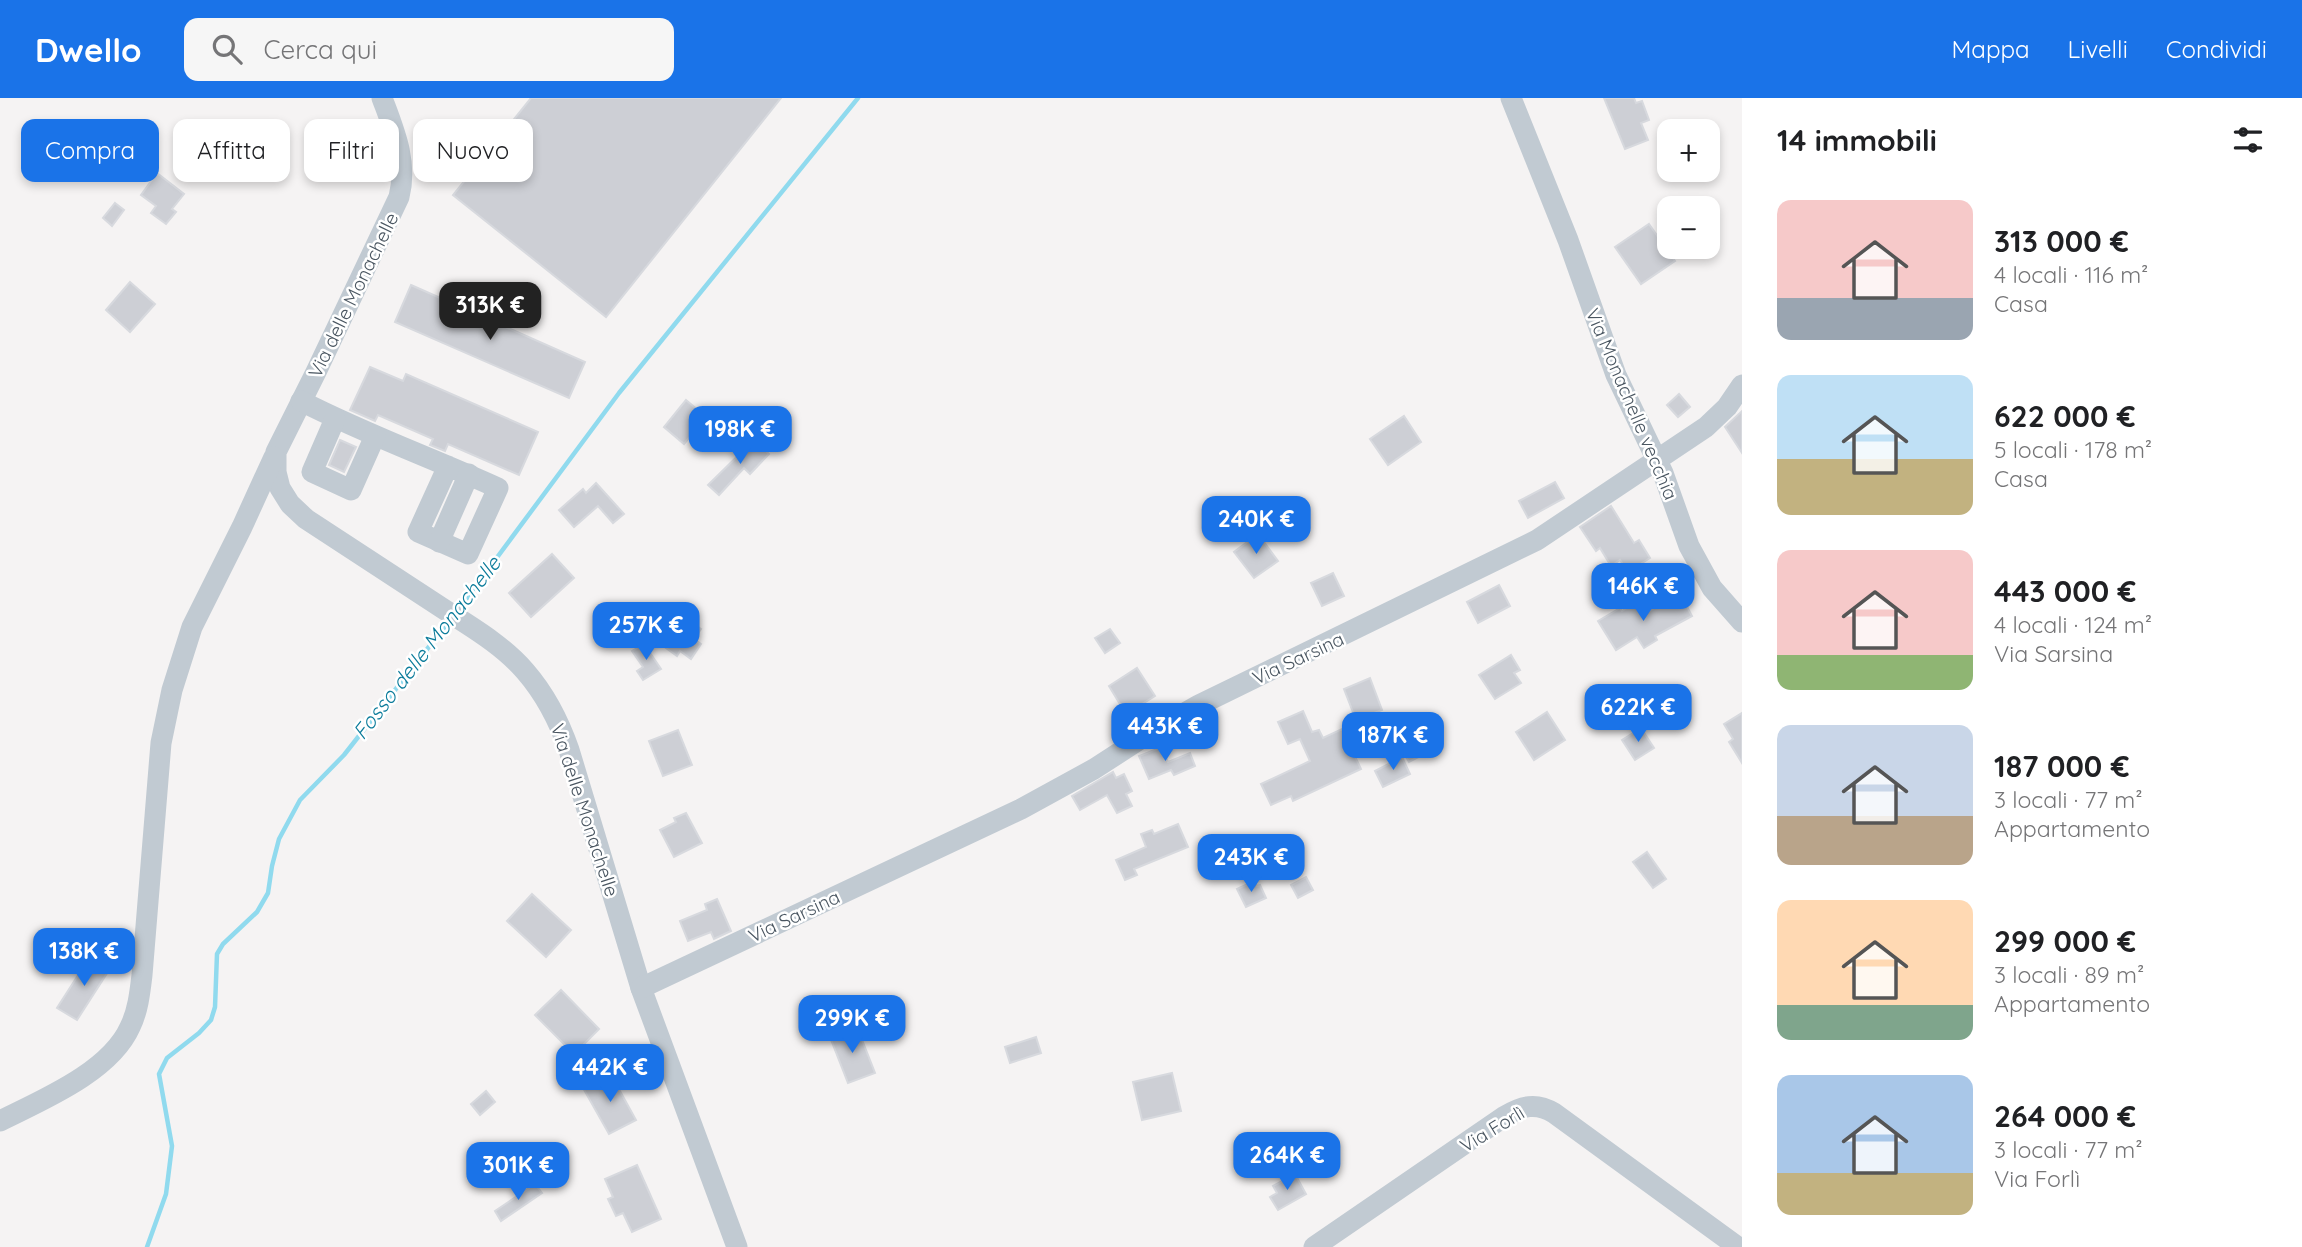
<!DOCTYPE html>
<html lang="it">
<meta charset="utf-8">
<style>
:root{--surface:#fff;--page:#f6f6f6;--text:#202124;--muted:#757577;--accent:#1a73e8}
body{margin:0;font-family:Quicksand,sans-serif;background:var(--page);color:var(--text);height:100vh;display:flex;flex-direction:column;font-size:26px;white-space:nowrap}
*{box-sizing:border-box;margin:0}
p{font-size:23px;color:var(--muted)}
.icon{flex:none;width:38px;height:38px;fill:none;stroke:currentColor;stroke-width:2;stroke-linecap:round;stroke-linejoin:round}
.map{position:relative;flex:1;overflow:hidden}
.details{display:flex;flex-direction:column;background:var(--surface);width:560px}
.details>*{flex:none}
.banner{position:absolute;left:21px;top:21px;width:665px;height:63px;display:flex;gap:14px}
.buttons{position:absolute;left:1657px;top:21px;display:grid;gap:14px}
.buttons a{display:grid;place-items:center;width:63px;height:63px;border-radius:14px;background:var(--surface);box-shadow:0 4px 10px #0003;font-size:35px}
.price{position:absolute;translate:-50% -60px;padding:0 16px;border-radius:14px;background:var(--accent);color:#fff;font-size:23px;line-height:46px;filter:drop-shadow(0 2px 4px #0008)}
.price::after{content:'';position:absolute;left:50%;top:42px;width:21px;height:16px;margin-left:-10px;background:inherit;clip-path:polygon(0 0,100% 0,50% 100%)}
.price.on{background:#222;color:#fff}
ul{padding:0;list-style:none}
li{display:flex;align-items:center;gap:21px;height:175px;padding:0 35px}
li span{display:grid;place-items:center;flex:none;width:196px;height:140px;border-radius:14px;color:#555}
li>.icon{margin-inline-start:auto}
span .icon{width:84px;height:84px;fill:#fffc;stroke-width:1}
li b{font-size:30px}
h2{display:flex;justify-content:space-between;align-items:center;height:84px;padding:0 35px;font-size:30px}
.chip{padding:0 24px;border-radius:14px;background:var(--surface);box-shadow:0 4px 10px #0003;font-size:24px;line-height:63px}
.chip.on{background:var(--accent);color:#fff}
header{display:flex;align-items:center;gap:42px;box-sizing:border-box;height:98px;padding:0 35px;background:var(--accent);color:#fff}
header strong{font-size:33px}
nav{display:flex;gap:38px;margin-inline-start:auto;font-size:24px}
.search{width:490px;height:63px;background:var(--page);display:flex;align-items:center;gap:18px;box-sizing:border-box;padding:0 24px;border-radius:14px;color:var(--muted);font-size:26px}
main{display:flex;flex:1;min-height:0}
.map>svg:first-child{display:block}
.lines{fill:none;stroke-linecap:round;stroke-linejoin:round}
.stream{stroke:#90daee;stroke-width:4.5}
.building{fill:#cdcfd5;stroke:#d7d9de;stroke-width:2}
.minor{stroke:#c1cad2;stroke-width:21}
.labels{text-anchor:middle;stroke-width:5;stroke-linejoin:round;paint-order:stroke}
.street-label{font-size:19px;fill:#4a5661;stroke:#fff}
.water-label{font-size:21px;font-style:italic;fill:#0c7c9b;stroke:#fff}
</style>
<header>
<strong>Dwello</strong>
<div class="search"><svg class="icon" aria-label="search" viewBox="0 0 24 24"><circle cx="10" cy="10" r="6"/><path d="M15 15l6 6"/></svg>Cerca qui</div>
<nav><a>Mappa</a><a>Livelli</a><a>Condividi</a></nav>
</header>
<main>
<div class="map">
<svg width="1742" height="1149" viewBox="0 0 1742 1149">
<rect width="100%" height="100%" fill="#f5f3f3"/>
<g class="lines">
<g class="stream">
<path d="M458 512 619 295 858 0"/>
<path d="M147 1149 166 1096 172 1048 159 976 167 960 199 935 211 922 215 909 217 856 223 846 257 814 268 795 272 768 279 741 300 702 344 657 450 522"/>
</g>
</g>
<g class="building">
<path d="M531 0H781L606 219 453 97Z"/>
<path d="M1604 0H1634L1636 5 1642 3 1649 22 1641 25 1648 42 1625 51Z"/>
<path d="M157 75 184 96 172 111 176 114 166 126 151 115 156 108 141 97Z"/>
<path d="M115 105 124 112 112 128 103 120Z"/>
<path d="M1649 126 1675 163 1641 186 1615 149Z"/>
<path d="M130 184 155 206 130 234 106 212Z"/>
<path d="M411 187 585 264 569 300 395 224Z"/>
<path d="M370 269 403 283 406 276 538 334 519 377 448 346 445 353 430 347 433 341 378 317 375 323 350 312Z"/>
<path d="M1679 296 1690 309 1678 319 1667 307Z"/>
<path d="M686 302 706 319 684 346 664 329Z"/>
<path d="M1742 313V355L1725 329Z"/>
<path d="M1404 318 1421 344 1388 367 1370 341Z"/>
<path d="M340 342 356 349 344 374 329 367Z"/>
<path d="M754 342 769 356 750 376 744 370 719 397 708 387Z"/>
<path d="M1555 384 1564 400 1528 420 1519 403Z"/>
<path d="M596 385 624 416 613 425 598 408 574 429 559 412 583 391 586 395Z"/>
<path d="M1611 408 1634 445 1639 442 1650 460 1628 474 1620 462 1611 468 1600 450 1596 453 1580 429Z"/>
<path d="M1258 436 1278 463 1254 480 1234 454Z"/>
<path d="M552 456 574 480 531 519 509 495Z"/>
<path d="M1333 475 1344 498 1322 508 1311 485Z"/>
<path d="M1499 487 1510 508 1478 525 1467 504Z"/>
<path d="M1676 498 1679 503 1683 501 1692 518 1655 538 1657 542 1644 550 1637 539 1616 552 1598 523 1620 510 1622 513 1635 505 1642 517Z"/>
<path d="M687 521 701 531 694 541 701 546 691 561 680 553 677 558 666 550Z"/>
<path d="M1110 531 1120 545 1105 555 1095 540Z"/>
<path d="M644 546 661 571 643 582 637 573 643 569 632 553Z"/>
<path d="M1511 557 1520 572 1514 575 1521 585 1495 601 1479 577Z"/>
<path d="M1137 570 1155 598 1126 616 1109 588Z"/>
<path d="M1370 580 1382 612 1356 622 1344 591Z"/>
<path d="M1303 613 1312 634 1319 632 1323 640 1342 631 1361 671 1293 703 1291 698 1271 707 1261 686 1310 663 1300 641 1288 646 1278 624Z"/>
<path d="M1547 614 1565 642 1534 662 1516 634Z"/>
<path d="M1742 615V665L1729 644 1733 641 1724 626Z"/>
<path d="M1641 630 1654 650 1635 662 1622 642Z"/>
<path d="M678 632 692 667 663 678 649 643Z"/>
<path d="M1422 639 1430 653 1409 664 1401 650Z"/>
<path d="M1162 649 1168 664 1190 655 1195 668 1174 677 1171 672 1149 681 1139 658Z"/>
<path d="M1402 659 1410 676 1383 689 1375 673Z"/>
<path d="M1113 674 1116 680 1124 676 1132 693 1126 696 1132 708 1117 715 1107 697 1080 712 1072 698Z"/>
<path d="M686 715 702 745 674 759 660 732 676 724 674 720Z"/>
<path d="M1178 726 1188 749 1134 771 1137 777 1125 782 1116 762 1146 749 1141 736 1152 732 1154 736Z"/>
<path d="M1647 754 1666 781 1653 790 1633 764Z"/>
<path d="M1306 779 1313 792 1298 800 1291 787Z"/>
<path d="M1254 783 1257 788 1260 787 1266 800 1246 809 1237 791Z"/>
<path d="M532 796 571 832 546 859 507 823Z"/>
<path d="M717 801 731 833 714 841 711 834 688 843 680 823 707 812 705 806Z"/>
<path d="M91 857 111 869 77 922 57 910Z"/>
<path d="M561 892 599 931 574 956 535 917Z"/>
<path d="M857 929 875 975 848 985 830 939Z"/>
<path d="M1036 939 1041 955 1010 965 1005 949Z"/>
<path d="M610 975 636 1022 609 1036 583 990Z"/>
<path d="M1172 975 1181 1013 1142 1022 1133 984Z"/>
<path d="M486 993 495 1004 480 1017 471 1006Z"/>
<path d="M637 1067 661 1121 632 1134 623 1115 616 1118 608 1101 613 1099 605 1081Z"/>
<path d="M1295 1076 1306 1096 1278 1112 1270 1099 1277 1095 1273 1088Z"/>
<path d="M535 1086 542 1095 501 1123 495 1113Z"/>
</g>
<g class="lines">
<g class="minor">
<path d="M382 0C394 32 408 64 399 99L316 274 276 354V374L280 390 290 406 306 421C349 449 392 477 436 506 466 526 501 545 525 573 545 596 559 623 569 652L641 890 737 1149"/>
<path d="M1511 0 1568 142 1616 277 1663 375 1689 448 1712 490 1742 524"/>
<path d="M301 303C365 336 432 360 498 390L468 456 418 434 448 368"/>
<path d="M335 321 312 374 351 392 375 338"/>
<path d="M439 444 469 376"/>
<path d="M641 890 1021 711 1094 671 1148 636 1199 607 1537 442 1706 329 1727 309 1742 287"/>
<path d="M0 1023C42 1002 110 974 130 929 138 913 140 894 142 877L161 645 172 592 192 529 242 429 274 359"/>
<path d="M1314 1149 1505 1018C1522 1008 1536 1004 1554 1015L1738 1149"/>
</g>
</g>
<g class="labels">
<g class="street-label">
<text transform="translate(353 197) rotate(-64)" y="7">Via delle Monachelle</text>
<text transform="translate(1632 306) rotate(67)" y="7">Via Monachelle vecchia</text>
<text transform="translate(1298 560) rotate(-25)" y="7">Via Sarsina</text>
<text transform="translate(585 712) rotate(72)" y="7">Via delle Monachelle</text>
<text transform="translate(794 818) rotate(-25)" y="7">Via Sarsina</text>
<text transform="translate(1492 1031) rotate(-31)" y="7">Via Forlì</text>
</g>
<g class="water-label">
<text transform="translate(427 550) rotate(-52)" y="7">Fosso delle Monachelle</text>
</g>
</g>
</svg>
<div class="buttons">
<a>+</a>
<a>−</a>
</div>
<b class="price on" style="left:490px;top:244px">313K €</b>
<b class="price" style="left:740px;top:368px">198K €</b>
<b class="price" style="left:1256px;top:458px">240K €</b>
<b class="price" style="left:1643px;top:525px">146K €</b>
<b class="price" style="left:646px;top:564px">257K €</b>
<b class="price" style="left:1638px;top:646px">622K €</b>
<b class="price" style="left:1165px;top:665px">443K €</b>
<b class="price" style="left:1393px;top:674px">187K €</b>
<b class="price" style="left:1251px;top:796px">243K €</b>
<b class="price" style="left:84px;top:890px">138K €</b>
<b class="price" style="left:852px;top:957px">299K €</b>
<b class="price" style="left:610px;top:1006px">442K €</b>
<b class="price" style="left:1287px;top:1094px">264K €</b>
<b class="price" style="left:518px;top:1104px">301K €</b>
<div class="banner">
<a class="chip on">Compra</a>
<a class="chip">Affitta</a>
<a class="chip">Filtri</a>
<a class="chip">Nuovo</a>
</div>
</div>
<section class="details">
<h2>14 immobili<svg class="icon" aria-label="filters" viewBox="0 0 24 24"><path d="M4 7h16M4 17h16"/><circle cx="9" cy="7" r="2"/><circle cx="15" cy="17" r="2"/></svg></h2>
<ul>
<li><span style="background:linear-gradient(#f6c9c9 70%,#9aa5b1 0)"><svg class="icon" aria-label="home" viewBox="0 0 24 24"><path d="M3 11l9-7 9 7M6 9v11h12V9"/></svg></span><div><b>313 000 €</b><p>4 locali · 116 m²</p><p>Casa</p></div></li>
<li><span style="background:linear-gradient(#bfe0f5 60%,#c2b280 0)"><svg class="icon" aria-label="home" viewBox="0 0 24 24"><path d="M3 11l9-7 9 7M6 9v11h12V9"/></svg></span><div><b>622 000 €</b><p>5 locali · 178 m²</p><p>Casa</p></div></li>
<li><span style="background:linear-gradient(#f6c9c9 75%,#8fb573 0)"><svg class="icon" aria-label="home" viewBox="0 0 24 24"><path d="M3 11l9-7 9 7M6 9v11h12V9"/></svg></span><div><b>443 000 €</b><p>4 locali · 124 m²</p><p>Via Sarsina</p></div></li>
<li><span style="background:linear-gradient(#c9d6e8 65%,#b9a48a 0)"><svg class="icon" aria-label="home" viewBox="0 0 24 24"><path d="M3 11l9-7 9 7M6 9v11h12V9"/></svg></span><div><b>187 000 €</b><p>3 locali · 77 m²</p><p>Appartamento</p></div></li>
<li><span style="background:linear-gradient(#ffd9b3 75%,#7fa58c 0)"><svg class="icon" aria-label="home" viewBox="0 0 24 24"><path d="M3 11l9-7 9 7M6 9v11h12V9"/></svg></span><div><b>299 000 €</b><p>3 locali · 89 m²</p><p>Appartamento</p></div></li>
<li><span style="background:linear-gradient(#a9c7e8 70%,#c2b280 0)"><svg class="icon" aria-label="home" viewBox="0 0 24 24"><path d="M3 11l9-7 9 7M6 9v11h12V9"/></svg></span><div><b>264 000 €</b><p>3 locali · 77 m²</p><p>Via Forlì</p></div></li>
</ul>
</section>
</main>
